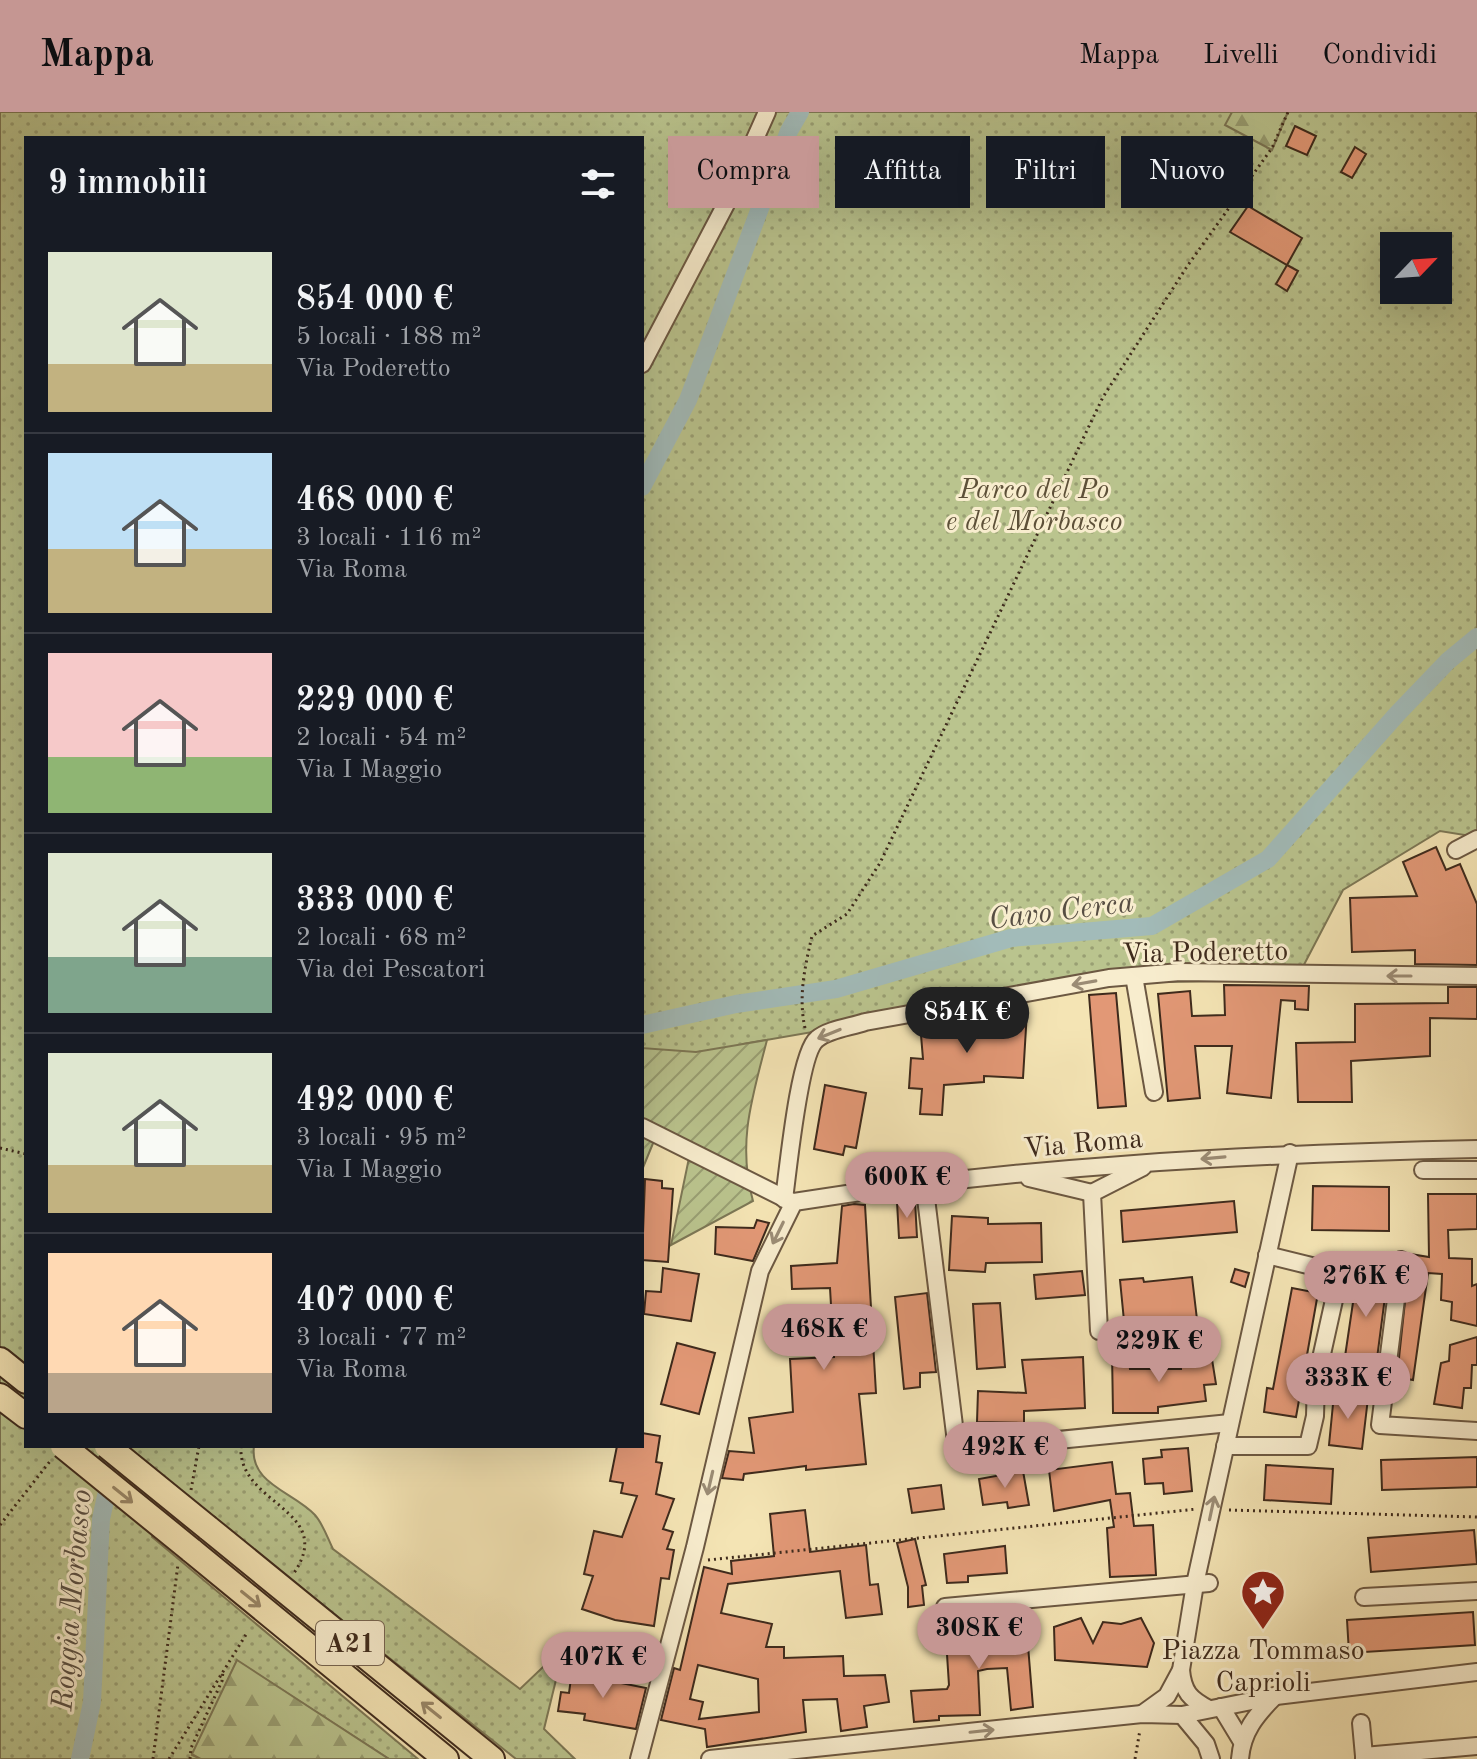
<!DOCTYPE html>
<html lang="it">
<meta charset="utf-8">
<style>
:root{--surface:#171b24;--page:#20242c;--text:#f1f3f6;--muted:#9ea1a6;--line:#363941;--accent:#c59692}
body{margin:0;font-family:"Old Standard TT",serif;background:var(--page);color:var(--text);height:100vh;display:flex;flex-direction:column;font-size:30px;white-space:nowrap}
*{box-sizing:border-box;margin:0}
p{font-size:26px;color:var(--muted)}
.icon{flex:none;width:44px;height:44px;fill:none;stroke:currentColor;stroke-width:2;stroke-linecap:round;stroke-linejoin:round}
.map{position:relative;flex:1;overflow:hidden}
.side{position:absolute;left:24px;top:24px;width:620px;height:1312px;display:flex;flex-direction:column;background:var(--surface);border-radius:0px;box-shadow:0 8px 32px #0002}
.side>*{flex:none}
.banner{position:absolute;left:668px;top:24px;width:688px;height:72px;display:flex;gap:16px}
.needle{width:52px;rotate:65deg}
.buttons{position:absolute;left:1380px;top:120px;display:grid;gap:16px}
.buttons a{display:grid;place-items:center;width:72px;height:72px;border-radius:0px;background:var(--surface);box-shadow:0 8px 32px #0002;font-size:40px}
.price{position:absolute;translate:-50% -68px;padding:0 18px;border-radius:28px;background:var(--accent);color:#111;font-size:26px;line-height:52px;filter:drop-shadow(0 2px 4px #0008)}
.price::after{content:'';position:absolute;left:50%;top:48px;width:24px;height:18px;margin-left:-12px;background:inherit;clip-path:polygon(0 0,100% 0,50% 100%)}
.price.current{background:#222;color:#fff}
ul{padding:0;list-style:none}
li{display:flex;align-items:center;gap:24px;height:200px;padding:0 24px}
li+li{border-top:2px solid var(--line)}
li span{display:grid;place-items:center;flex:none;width:224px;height:160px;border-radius:0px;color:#555}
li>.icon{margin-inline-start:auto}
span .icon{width:96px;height:96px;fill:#fffc;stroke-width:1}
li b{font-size:34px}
h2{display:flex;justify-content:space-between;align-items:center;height:96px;padding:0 24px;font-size:34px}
.tag{padding:0 28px;border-radius:0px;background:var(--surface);box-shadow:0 8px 32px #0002;font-size:28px;line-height:72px}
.tag.current{background:var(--accent);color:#111}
header{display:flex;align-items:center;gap:48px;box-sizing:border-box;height:112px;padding:0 40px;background:var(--accent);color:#111}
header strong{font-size:38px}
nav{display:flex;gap:44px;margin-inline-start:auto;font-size:28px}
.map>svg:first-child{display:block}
.grass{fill:url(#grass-dots);stroke:#7c7755;stroke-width:2;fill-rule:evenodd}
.forest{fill:url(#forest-firs);stroke:#7c7755;stroke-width:2}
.garden{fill:url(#garden-furrows);stroke:#7c7755;stroke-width:2}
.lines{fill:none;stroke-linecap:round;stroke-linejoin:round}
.canal{stroke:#a2bbb9;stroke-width:18}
.building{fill:#e29876;stroke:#3e2a1c;stroke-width:2;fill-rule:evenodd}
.minor-casing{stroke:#6c5842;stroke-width:20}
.highway-casing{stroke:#3e2a1c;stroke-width:28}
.path{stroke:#3e2a1c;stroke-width:3;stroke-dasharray:2 4;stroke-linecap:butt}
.minor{stroke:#f8edce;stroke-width:16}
.highway{stroke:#f4e4b4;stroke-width:24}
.highway-bridge-casing{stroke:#3e2a1c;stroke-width:28;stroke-linecap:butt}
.highway-bridge{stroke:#f4e4b4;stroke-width:24}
.oneway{stroke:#9b8c75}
.oneway2{stroke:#998768}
.labels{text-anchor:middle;stroke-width:6;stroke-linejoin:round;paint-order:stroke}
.shield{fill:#f8edce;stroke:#766451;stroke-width:2}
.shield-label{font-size:26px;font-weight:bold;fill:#3e2a1c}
.park-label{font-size:28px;font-style:italic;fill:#5d5038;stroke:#f8edce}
.street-label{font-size:28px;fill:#3e2a1c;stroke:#f8edce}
.poi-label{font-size:28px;fill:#3e2a1c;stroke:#f8edce}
.water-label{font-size:30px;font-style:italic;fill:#574e43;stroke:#f8edce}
</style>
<header>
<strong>Mappa</strong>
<nav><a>Mappa</a><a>Livelli</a><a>Condividi</a></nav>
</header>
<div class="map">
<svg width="1477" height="1647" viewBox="0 0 1477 1647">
<defs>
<pattern id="grass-dots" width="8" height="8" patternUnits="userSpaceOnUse" patternTransform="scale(2)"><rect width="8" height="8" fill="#bac48e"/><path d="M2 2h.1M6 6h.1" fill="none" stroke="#999f73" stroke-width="1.8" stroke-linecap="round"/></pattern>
<pattern id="forest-firs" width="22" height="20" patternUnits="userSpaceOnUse" patternTransform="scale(2)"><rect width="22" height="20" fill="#bac48e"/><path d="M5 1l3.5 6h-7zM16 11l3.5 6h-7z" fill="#999f73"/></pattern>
<pattern id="garden-furrows" width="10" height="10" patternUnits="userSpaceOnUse" patternTransform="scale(2)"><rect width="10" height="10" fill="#bac48e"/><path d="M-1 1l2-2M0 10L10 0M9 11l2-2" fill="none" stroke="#999f73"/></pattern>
</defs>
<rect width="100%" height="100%" fill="#f4e4b4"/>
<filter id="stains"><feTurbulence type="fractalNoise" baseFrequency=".0025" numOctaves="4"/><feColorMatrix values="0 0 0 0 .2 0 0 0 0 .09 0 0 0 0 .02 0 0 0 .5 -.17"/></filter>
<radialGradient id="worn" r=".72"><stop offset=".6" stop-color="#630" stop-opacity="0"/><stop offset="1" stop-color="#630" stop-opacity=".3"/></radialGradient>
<path class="grass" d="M0 0H1477V725L1440 719 1343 778 1296 868 1095 871 743 932 642 995V26H26V1334H254C249 1372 294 1380 315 1403 323 1412 328 1427 333 1437L520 1577 564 1535 544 1617 575 1647H516L166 1368 152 1425 418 1647H389L237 1549 192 1643 201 1647H0ZM1394 134H1438V178H1394Z"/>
<g class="forest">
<path d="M1232 0H1288L1272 38 1225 13Z"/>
<path d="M237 1548 389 1647H201L192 1642Z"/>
</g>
<path class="garden" d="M767 928C752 986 737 1031 753 1089L671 1133 690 1041 656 1024 642 1058V936L696 940Z"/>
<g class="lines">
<g class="canal">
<path d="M642 375 688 288 789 19 800 0"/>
<path d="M642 913 736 892 836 877 1011 826 1152 814 1268 747 1398 601 1448 549 1477 525"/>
<path d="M80 1647 92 1590 101 1407 117 1334"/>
</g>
</g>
<g class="building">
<path d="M1295 14 1316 24 1307 43 1286 34Z"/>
<path d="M1355 35 1366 42 1352 66 1341 60Z"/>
<path d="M1248 94 1302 126 1287 153 1230 120Z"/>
<path d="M1287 153 1298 159 1287 179 1276 172Z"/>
<path d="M1436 735 1446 758 1460 752 1477 792V853L1415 852V838L1352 840 1350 786 1417 784 1403 750Z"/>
<path d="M1224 873 1309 874 1308 898 1295 897V889L1281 888 1271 986 1227 981 1232 934H1195L1200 986 1168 989 1158 882 1190 879 1192 904 1225 903Z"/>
<path d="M1448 875H1477V907L1430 906V944L1351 949 1352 990H1298L1296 931 1355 930V892L1448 891Z"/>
<path d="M1116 881 1126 994 1098 996 1089 883Z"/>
<path d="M1000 898 1027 899 1023 966 984 964V970L944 973 942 1003 920 1002 922 977 909 976 911 946 923 947 920 911 1000 905Z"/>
<path d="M825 973 866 981 856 1036 845 1034 843 1043 814 1037Z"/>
<path d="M645 1067 662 1069V1076L673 1077 668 1150 642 1148Z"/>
<path d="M1313 1074 1389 1075V1119L1312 1118Z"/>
<path d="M1428 1082H1477V1117L1448 1118 1449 1146 1472 1147V1174L1477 1172V1214L1451 1208 1452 1190 1441 1188 1442 1162 1428 1161 1413 1268 1397 1265 1410 1142 1429 1145Z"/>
<path d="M915 1089 917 1125 899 1126 897 1090Z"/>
<path d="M1234 1089 1237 1120 1123 1130 1121 1099Z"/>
<path d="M854 1092 865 1093 876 1281 859 1282 866 1352 806 1358V1354L744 1362 743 1368 722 1366 729 1339 754 1341 749 1306 793 1300 790 1247 834 1245 830 1176 792 1177 791 1154 837 1151 842 1094Z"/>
<path d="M952 1104 988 1106V1112L1041 1111 1042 1150 986 1151 985 1160 949 1158Z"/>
<path d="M757 1108 769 1111 753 1149 715 1142 716 1115 754 1116Z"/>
<path d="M1359 1150 1389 1154 1375 1262 1343 1258Z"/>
<path d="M663 1156 699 1162 691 1209 644 1202 646 1179 661 1180Z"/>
<path d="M1235 1157 1249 1161 1245 1175 1231 1170Z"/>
<path d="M1082 1159 1085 1183 1036 1187 1034 1163Z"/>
<path d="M1192 1165 1198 1216 1125 1219 1120 1168 1143 1166 1144 1170Z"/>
<path d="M1292 1176 1318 1181 1296 1305 1264 1300 1267 1276 1273 1277Z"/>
<path d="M927 1181 936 1260 920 1261V1275L904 1277 895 1185Z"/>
<path d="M1000 1191 1005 1255 977 1257 973 1192Z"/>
<path d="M1477 1225V1253H1472L1471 1276H1464L1462 1296 1434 1292 1441 1251 1449 1249 1450 1233Z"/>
<path d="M677 1231 715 1241 699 1302 661 1292Z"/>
<path d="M1127 1237 1130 1257H1181L1180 1245 1211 1241 1216 1272 1204 1273 1206 1289 1158 1295V1301H1113L1112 1240Z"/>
<path d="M1083 1245 1085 1296 1024 1299V1311L977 1310 978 1279 1026 1281 1022 1248Z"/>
<path d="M1334 1282 1368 1286 1362 1337 1329 1333Z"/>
<path d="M642 1321 660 1324 656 1350 662 1351 656 1382 674 1387 663 1417 673 1420 667 1437 674 1438 669 1467 661 1466 654 1514 615 1508 582 1497 593 1464 584 1462 594 1419 622 1425 637 1384 621 1381 623 1371 610 1369 617 1334H642Z"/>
<path d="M1188 1336 1192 1379 1164 1382 1163 1371 1145 1372 1143 1347 1162 1345 1161 1338Z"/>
<path d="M1477 1345V1375L1382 1378 1381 1348Z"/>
<path d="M1112 1350 1116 1382 1130 1381 1134 1414 1153 1413 1156 1463 1110 1465 1107 1416 1114 1415 1110 1388 1054 1399 1049 1358Z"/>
<path d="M1266 1353 1333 1357 1331 1392 1264 1388Z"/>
<path d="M1023 1359 1029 1393 1008 1396 1007 1390 983 1393 979 1367Z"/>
<path d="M941 1373 944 1397 912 1401 908 1377Z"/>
<path d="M805 1398 810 1440 866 1433 870 1473 878 1472 882 1502 846 1506 840 1459 728 1472 721 1501 772 1512 766 1535H784V1546L843 1544 844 1564 885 1563 889 1590 864 1594 867 1615 841 1619 837 1587 803 1588 806 1620 707 1635 705 1617 661 1608 674 1556 680 1558 704 1455 732 1462 731 1449 774 1444 770 1402ZM698 1553 758 1567 759 1600 699 1607 703 1590 690 1587Z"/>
<path d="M1474 1418 1477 1452 1371 1460 1368 1426Z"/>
<path d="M915 1427 926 1473 922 1474 924 1493 908 1495V1475L897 1431Z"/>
<path d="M1005 1434 1007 1461 968 1464V1470L947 1471 944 1442Z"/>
<path d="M1473 1500 1475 1533 1349 1541 1347 1508Z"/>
<path d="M1081 1506 1093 1531 1103 1510 1121 1512 1141 1506 1154 1531 1147 1555 1055 1548 1054 1515Z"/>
<path d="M1026 1509 1033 1595 1011 1598 1007 1556 987 1557 978 1559 980 1603 939 1604V1608L914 1610 911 1579 947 1577 949 1573 946 1527 952 1526 951 1516Z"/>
<path d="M572 1559 622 1568 621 1571 646 1576 636 1617 584 1608 585 1602 558 1599 561 1580 569 1581Z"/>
</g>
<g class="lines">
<g class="minor-casing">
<g id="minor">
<path d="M642 252 726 92 767 0"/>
<path d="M1456 738 1477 727"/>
<path d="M1134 864 1154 980"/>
<path d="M642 1015 792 1090"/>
<path d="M1423 1058H1477"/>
<path d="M1029 1066 1092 1081"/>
<path d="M924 1070 957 1338 1230 1311"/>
<path d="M784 1087C788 1059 799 941 817 927 829 917 851 915 865 910L1109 866 1180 860 1477 864"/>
<path d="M1401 1148 1380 1313 1477 1319"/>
<path d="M1099 1219 1092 1081 1143 1055"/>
<path d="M1225 1334H1308L1315 1304 1316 1269 1340 1161 1267 1143"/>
<path d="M1364 1485 1477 1479"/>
<path d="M945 1495 1209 1471"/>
<path d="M1181 1558C1183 1580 1190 1587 1209 1597"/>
<path d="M1221 1595 1241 1628"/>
<path d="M1142 1602 1167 1584 1181 1558 1195 1472 1290 1041"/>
<path d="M1182 1603 1206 1632 1211 1647"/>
<path d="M1361 1611 1364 1644"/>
<path d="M639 1647 695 1435 760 1159 794 1090C1020 1054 1248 1042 1477 1037"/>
<path d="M710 1647 1142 1602 1182 1603 1276 1584 1477 1560"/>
<path d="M1240 1647C1242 1620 1256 1603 1275 1584"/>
<path d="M1364 1647V1644L1477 1634"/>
</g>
</g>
<g class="highway-casing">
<g id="highway">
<path d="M0 1248 26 1269"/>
<path d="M0 1284 26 1304"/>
<path d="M208 1416 492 1647"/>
<path d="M191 1438 446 1647"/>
</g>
</g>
<g class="path">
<path d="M805 916C798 885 805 854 812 824L847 802 880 751 1103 285 1188 153 1272 36 1288 0"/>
<path d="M0 1036 26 1042"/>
<path d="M241 1334C237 1393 337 1397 294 1461"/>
<path d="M191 1378 199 1334"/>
<path d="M1229 1398 1477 1405"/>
<path d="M0 1413 51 1348"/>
<path d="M708 1448 1197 1397"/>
<path d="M153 1647 178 1452"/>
<path d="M169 1647 247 1521"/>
<path d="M190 1647 191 1636 222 1569 223 1559"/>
<path d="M1135 1647 1140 1618"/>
</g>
<use href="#minor" class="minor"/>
<use href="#highway" class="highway"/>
<g class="highway-bridge-casing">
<g id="highway-bridge">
<path d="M63 1334 191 1438"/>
<path d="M107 1334 208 1416"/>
</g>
</g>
<use href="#highway-bridge" class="highway-bridge"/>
</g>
<defs><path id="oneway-shaft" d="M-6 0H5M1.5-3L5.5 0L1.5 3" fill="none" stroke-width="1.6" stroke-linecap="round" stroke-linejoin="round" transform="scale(2)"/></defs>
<g class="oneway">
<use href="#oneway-shaft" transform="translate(1399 864) rotate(-180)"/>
<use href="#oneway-shaft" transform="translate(1084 871) rotate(170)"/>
<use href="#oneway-shaft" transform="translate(829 922) rotate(158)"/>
<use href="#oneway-shaft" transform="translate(1213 1046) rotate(175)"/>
<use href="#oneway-shaft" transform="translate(778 1121) rotate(116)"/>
<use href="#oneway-shaft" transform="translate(710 1371) rotate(103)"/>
<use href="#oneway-shaft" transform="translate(1212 1396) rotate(-78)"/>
<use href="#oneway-shaft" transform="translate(982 1619) rotate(-6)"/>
</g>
<g class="oneway2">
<use href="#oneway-shaft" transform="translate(123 1383) rotate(39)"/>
<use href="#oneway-shaft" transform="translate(251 1487) rotate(39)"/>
<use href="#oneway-shaft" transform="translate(431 1598) rotate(-141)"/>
</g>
<defs>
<g id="sight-pin" transform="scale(2.3)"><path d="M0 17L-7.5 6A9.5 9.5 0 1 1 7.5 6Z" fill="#8f2418" stroke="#f8edce"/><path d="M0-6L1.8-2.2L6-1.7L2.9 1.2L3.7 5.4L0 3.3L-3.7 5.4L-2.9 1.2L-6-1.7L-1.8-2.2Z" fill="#fff"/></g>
</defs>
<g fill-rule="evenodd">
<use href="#sight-pin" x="1263" y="1480"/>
</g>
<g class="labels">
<rect class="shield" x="316" y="1509" width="68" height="44" rx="6"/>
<g class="shield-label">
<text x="350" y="1540">A21</text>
</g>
<g class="park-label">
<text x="1034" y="386">Parco del Po<tspan x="1034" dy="32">e del Morbasco</tspan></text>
</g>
<g class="street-label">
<text transform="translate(1205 839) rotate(-1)" y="10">Via Poderetto</text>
<text transform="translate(1083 1030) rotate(-5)" y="10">Via Roma</text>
</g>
<g class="poi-label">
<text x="1263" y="1547">Piazza Tommaso<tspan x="1263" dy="32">Caprioli</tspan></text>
</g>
<g class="water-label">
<text transform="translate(1061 798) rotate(-7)" y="10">Cavo Cerca</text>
<text transform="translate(71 1488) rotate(-85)" y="10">Roggia Morbasco</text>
</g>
</g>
<rect width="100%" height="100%" filter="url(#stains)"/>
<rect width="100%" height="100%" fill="url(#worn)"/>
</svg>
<div class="buttons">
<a><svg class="needle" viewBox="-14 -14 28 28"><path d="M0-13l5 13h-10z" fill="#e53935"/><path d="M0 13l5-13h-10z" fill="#9ea1a6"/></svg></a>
</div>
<b class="price current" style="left:967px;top:943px">854K €</b>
<b class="price" style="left:907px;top:1108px">600K €</b>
<b class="price" style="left:1366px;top:1207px">276K €</b>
<b class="price" style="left:824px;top:1260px">468K €</b>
<b class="price" style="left:1159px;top:1272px">229K €</b>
<b class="price" style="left:1348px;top:1309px">333K €</b>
<b class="price" style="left:1005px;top:1378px">492K €</b>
<b class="price" style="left:979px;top:1559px">308K €</b>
<b class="price" style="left:603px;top:1588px">407K €</b>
<div class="banner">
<a class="tag current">Compra</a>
<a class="tag">Affitta</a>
<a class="tag">Filtri</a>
<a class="tag">Nuovo</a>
</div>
<section class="side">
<h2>9 immobili<svg class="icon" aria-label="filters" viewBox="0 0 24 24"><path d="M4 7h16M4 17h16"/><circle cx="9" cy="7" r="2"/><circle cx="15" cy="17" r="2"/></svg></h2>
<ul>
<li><span style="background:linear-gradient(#dfe7d0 70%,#c2b280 0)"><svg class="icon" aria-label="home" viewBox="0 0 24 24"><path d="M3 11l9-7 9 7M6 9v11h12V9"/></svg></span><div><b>854 000 €</b><p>5 locali · 188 m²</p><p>Via Poderetto</p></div></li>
<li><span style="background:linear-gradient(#bfe0f5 60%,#c2b280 0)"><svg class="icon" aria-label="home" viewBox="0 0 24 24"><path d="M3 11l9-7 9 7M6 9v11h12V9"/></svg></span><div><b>468 000 €</b><p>3 locali · 116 m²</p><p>Via Roma</p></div></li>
<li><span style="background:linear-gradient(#f6c9c9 65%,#8fb573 0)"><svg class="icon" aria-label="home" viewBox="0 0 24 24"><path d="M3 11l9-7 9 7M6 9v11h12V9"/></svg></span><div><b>229 000 €</b><p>2 locali · 54 m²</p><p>Via I Maggio</p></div></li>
<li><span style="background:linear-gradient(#dfe7d0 65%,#7fa58c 0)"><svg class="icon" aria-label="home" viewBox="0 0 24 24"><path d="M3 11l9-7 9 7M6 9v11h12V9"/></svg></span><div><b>333 000 €</b><p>2 locali · 68 m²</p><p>Via dei Pescatori</p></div></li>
<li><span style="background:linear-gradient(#dfe7d0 70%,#c2b280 0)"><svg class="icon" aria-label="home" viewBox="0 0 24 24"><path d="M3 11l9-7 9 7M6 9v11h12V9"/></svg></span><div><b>492 000 €</b><p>3 locali · 95 m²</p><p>Via I Maggio</p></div></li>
<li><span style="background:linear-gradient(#ffd9b3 75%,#b9a48a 0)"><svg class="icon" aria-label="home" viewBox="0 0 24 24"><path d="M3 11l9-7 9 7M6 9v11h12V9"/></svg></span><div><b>407 000 €</b><p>3 locali · 77 m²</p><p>Via Roma</p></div></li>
</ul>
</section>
</div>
